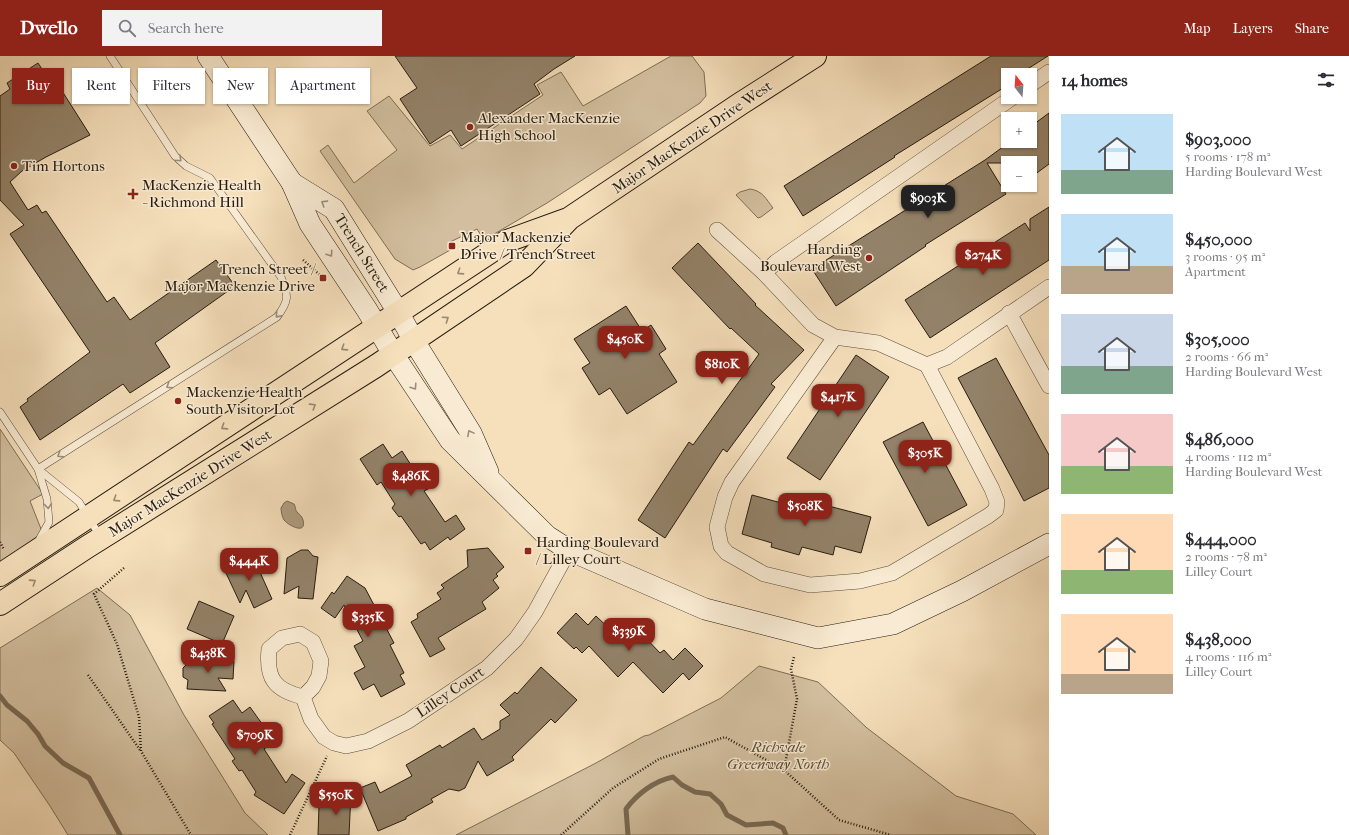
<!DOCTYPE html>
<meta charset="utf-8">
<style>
:root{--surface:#fff;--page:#f2f2f3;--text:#2b2b33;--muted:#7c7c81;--accent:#8f2418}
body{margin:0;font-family:"IM FELL French Canon",serif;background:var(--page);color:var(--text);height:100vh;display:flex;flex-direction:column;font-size:15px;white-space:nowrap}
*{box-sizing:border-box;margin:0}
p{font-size:13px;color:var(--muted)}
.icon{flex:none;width:22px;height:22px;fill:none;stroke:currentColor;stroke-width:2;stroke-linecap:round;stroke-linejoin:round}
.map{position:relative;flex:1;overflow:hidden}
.side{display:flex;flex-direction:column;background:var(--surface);width:300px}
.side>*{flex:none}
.hud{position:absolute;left:12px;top:12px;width:380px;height:36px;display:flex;gap:8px}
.needle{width:26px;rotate:343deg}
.controls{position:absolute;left:1001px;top:12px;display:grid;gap:8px}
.controls a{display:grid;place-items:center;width:36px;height:36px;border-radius:0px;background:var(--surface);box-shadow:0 1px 3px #0004;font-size:20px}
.price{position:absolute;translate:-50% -34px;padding:0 9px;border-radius:8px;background:var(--accent);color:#fff;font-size:13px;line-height:26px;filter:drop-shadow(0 1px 2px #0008)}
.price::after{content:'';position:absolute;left:50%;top:24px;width:12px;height:9px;margin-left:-6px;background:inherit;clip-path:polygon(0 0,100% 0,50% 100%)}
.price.active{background:#222;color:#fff}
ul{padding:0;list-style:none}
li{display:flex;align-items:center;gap:12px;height:100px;padding:0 12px}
li span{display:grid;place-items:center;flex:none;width:112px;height:80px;border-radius:0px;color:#555}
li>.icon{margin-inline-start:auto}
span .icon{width:48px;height:48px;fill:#fffc;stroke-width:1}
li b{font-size:17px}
h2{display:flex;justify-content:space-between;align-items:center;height:48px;padding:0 12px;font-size:17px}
.tag{padding:0 14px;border-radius:0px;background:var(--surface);box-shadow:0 1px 3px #0004;font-size:14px;line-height:36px}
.tag.active{background:var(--accent);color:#fff}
header{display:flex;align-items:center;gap:24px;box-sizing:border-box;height:56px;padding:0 20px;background:var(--accent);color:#fff}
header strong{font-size:19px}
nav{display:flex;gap:22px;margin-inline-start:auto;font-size:14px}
.search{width:280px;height:36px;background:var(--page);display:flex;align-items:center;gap:10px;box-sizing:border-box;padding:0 14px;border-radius:0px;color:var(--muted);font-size:15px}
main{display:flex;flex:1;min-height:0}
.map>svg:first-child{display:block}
.green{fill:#d3bf9f;stroke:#7d6e57}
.water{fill:#b09d81;stroke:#796953}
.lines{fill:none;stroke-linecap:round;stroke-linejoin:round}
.stream{stroke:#796953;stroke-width:5}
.building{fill:#938269;stroke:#271c0f}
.lane-casing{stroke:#5b4d3a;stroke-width:8}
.street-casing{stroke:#5b4d3a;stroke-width:16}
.secondary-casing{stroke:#271c0f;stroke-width:22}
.primary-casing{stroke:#271c0f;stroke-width:24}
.path{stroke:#271c0f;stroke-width:2.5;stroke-dasharray:1 2;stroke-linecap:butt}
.lane{stroke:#f9ebd3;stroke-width:7}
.street{stroke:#f9ebd3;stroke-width:15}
.secondary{stroke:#f9ebd3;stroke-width:21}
.primary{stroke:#f6e0bc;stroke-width:22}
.oneway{stroke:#9a8e7b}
.oneway2{stroke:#99886e}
.poi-dot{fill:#8f2418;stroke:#f9ebd3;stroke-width:1.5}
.labels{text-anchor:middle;stroke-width:3;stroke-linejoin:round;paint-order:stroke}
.poi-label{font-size:15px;fill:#271c0f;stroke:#f9ebd3;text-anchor:start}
.street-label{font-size:15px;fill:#271c0f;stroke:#f9ebd3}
.park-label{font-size:15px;font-style:italic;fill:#5b4d3a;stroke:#f9ebd3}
</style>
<header>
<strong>Dwello</strong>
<div class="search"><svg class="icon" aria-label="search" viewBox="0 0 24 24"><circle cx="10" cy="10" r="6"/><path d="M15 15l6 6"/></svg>Search here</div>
<nav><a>Map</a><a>Layers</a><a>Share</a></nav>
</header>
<main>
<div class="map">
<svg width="1049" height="779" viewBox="0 0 1049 779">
<rect width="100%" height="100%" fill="#f6e0bc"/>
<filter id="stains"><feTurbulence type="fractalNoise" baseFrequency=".005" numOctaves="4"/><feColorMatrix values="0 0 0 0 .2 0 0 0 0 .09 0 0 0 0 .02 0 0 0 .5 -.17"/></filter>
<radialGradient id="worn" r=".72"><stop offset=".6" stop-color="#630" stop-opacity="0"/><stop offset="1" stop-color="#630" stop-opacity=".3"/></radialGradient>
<g class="green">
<path d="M671 0H692L704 16 706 40 700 47 547 147 484 184 477 173 448 187 452 193 420 211 413 214 395 203 320 95 328 89 354 127 397 94 367 55 389 40 430 90 450 79 462 93 543 39 537 29 561 16 583 50Z"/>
<path d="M750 133C763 135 766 143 773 152L761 161 758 162 736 139 740 136Z"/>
<path d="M0 373 43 438 30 445 43 478 0 514Z"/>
<path d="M97 532 130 559 184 659 245 757 268 779H68L50 750 14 697 0 684V592Z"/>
<path d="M759 610 818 626 867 672 956 740 1013 758 1036 779H456L596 707 644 680 649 679 721 642Z"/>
</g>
<path class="water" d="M287 445 294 448C296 451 295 454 297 456 300 459 302 460 303 464 307 479 289 470 284 464 282 461 281 455 281 452L284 447Z"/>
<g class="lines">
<g class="stream">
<path d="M0 640 7 649 27 665 38 678 45 690 63 707 89 722 120 779"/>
<path d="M628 779 626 753C637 738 654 725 673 721L682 729 695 736 710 738 721 748 727 759 746 769 773 767 783 772 786 779"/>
</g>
</g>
<g class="building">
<path d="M395 0H575L554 13 534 28 540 38 461 90 451 74 430 88 400 43 417 32Z"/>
<path d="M991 0H1048L1018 19H1008V29L894 100 895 101 803 160 784 130Z"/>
<path d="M38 7 46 19 50 16 90 79 46 101 22 115 10 126 28 154 37 149 42 157 46 155 107 246 114 241 130 264 216 204 235 230 155 287 170 311 130 337 123 328 40 384 20 351 28 345 27 343 90 296 10 178 24 169 0 144V40L10 33 7 27Z"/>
<path d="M1049 57V108L1030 122V107H987L1006 138 925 189 926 190 836 250 812 213 985 104 1011 85H1030V71Z"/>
<path d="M1049 151V204L930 282 905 244 1025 167 1030 175V163Z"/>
<path d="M698 187 756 248 755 249 804 294 771 328 775 331 727 396 723 393 665 482 638 464 689 386 693 389 759 298 731 272 730 273 672 212Z"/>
<path d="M626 250 642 275 651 269 666 293 659 298 677 326 627 358 610 332 599 339 582 312 590 307 574 283Z"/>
<path d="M856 299 889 321 820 424 787 402Z"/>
<path d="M996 302 1049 399V432L1024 445 958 322Z"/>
<path d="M923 366 967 449 928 470 883 386Z"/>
<path d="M383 388 392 402 402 395 418 420 423 417 432 431 424 435 445 466 456 459 465 473 450 484 448 481 430 494 425 486 421 488 401 460 399 461 392 452 395 448 381 426 377 429 360 403Z"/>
<path d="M752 439 807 454 809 445 871 461 861 497 835 490 833 499 802 491 799 499 771 491 772 487 742 478Z"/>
<path d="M488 492 504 511 496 518 498 520 493 524 499 532 482 546 486 553 438 582 445 593 430 601 411 566 418 562 417 558 441 543 437 537 444 532 441 529 468 511 467 494Z"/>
<path d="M301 494H308L313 500 318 501 313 543 298 542 299 530 284 538 287 502Z"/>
<path d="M242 504 255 505 272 543 254 552 246 534 240 547 226 517 231 515 234 507Z"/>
<path d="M347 520 365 532 394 587 390 589 404 617 400 619 405 628 381 641 374 628 363 634 354 617 365 611 354 590 363 585 344 549 335 562 321 552 332 536 334 538Z"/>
<path d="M199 545 234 560 222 588 187 573Z"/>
<path d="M576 557 588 569 596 560 616 579 621 575 631 586 641 577 660 597 664 594 673 604 685 592 703 610 689 624 683 617 663 637 633 606 618 621 589 590 582 597 576 591 574 593 557 577Z"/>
<path d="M192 603 234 605 233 623 218 622 226 635 187 633 188 624 183 621V612Z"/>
<path d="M541 611 577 644 555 667 551 663 512 701 514 704 487 720 478 705 465 732 459 735 449 733 431 743 433 746 406 761V763L378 775 360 732 375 726 380 737 412 720 406 709 440 689 442 692 474 672 482 684 500 673V665L510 659 500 649 515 636 517 638Z"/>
<path d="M233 644 242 657 250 651 265 672 274 686 264 693 286 727 292 718 305 727 284 758 254 739 256 736 242 714 239 715 232 705 235 703 212 668 214 667 209 660Z"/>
<path d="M335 736 351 737 349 779H318L319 750 334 751Z"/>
</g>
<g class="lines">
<g class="lane-casing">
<g id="lane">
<path d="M0 356 38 413 79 446 100 480"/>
<path d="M38 413 277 261C289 245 289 240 281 221L210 122 186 110 175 100 110 0"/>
<path d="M38 486 49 466 47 443 38 413"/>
</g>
</g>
<g class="street-casing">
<g id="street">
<path d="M1030 29 1049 16"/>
<path d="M717 174 764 217 813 269 835 281 878 287 927 309 992 433 997 446 996 454 988 460 892 517 860 525 810 529 764 518 727 497 721 490 717 471 725 441 732 426 835 281"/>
<path d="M764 217 776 206 1013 41"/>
<path d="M1009 257 1049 330"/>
<path d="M927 309 947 301 1049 231"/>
<path d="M303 641C274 634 266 622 269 593L282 582 300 578 313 586 321 605 319 620 313 631 303 641 311 663 324 681 334 687 346 690 368 685 408 665 487 612 516 583 535 556 569 494"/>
</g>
</g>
<g class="secondary-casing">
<g id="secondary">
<path d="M208 0 292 127 310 168 367 254 393 298 450 384 547 480 569 494 705 553 818 582 893 568 962 535 1049 488"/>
<path d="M292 127 334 153 398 256 414 285 471 377 488 416"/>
</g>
</g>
<g class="primary-casing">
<g id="primary">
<path d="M0 519 507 185 565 164"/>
<path d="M0 548 87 491 376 310 524 210 570 162 740 48 815 0"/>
</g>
</g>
<g class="path">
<path d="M303 204 321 220"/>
<path d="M0 486 4 494"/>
<path d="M124 512 94 538 117 588 139 661 141 695 191 779"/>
<path d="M88 619 140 694"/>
<path d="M784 714 797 643 791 613 794 601"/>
<path d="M290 779 327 700"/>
<path d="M561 779 613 732 659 703 725 681 784 714 839 764 891 779"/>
</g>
<use href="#lane" class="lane"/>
<use href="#street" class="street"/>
<use href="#secondary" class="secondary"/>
<use href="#primary" class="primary"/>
</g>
<defs><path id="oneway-chevron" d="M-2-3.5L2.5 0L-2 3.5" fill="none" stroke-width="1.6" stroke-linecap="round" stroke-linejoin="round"/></defs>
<g class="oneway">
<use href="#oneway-chevron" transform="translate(179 103) rotate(43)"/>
<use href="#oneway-chevron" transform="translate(324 147) rotate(-148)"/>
<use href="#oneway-chevron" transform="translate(330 198) rotate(56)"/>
<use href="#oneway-chevron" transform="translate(278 259) rotate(132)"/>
<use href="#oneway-chevron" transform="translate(169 330) rotate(148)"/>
<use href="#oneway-chevron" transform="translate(414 331) rotate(56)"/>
<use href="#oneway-chevron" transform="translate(470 377) rotate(-118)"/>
<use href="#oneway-chevron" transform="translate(60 399) rotate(148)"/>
<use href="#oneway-chevron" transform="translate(48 450) rotate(85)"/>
</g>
<g class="oneway2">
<use href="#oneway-chevron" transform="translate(460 216) rotate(147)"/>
<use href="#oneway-chevron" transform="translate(446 263) rotate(-34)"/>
<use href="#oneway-chevron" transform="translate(344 292) rotate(147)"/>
<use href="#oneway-chevron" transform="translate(313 350) rotate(-32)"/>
<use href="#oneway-chevron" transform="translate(224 371) rotate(147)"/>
<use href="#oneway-chevron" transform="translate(116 443) rotate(147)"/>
<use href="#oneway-chevron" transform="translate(33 526) rotate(-33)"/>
</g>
<g class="poi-dot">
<circle cx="470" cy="71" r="4"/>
<circle cx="14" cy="110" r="4"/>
<path d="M131 132h4v4h4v4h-4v4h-4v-4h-4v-4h4z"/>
<rect x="448" y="186" width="8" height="8" rx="2"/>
<circle cx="869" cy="202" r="4"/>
<rect x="319" y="218" width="8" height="8" rx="2"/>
<circle cx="178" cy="345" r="4"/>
<rect x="524" y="491" width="8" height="8" rx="2"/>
</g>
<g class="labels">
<g class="poi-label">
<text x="478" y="67">Alexander MacKenzie<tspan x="478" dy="17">High School</tspan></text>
<text x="22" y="115">Tim Hortons</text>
<text x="142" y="134">MacKenzie Health<tspan x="142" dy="17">- Richmond Hill</tspan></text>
<text x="460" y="186">Major Mackenzie<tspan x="460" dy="17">Drive / Trench Street</tspan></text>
<text x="861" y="198" text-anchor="end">Harding<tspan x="861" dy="17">Boulevard West</tspan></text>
<text x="315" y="218" text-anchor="end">Trench Street /<tspan x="315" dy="17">Major Mackenzie Drive</tspan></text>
<text x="186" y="341">Mackenzie Health<tspan x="186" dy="17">South Visitor Lot</tspan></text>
<text x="536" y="491">Harding Boulevard<tspan x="536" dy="17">/ Lilley Court</tspan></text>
</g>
<g class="street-label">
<text transform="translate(692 81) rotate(-34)" y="5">Major MacKenzie Drive West</text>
<text transform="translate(362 197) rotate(58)" y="5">Trench Street</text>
<text transform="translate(190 427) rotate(-32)" y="5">Major MacKenzie Drive West</text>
<text transform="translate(450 636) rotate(-34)" y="5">Lilley Court</text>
</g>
<g class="park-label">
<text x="778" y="696">Richvale<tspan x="778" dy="17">Greenway North</tspan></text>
</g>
</g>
<rect width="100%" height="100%" filter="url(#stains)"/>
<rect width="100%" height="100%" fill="url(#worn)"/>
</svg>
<div class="controls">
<a><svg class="needle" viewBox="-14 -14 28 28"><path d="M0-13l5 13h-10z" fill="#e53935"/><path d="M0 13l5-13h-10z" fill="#7c7c81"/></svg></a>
<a>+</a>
<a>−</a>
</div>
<b class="price active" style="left:928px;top:163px">$903K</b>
<b class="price" style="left:983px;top:220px">$274K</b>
<b class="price" style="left:625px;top:304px">$450K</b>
<b class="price" style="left:722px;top:329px">$810K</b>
<b class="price" style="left:838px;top:362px">$417K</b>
<b class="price" style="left:925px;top:418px">$305K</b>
<b class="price" style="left:411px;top:441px">$486K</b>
<b class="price" style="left:805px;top:471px">$508K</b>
<b class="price" style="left:249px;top:526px">$444K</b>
<b class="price" style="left:368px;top:582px">$335K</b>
<b class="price" style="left:629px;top:596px">$339K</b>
<b class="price" style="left:208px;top:618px">$438K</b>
<b class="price" style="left:255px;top:700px">$709K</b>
<b class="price" style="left:336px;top:760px">$550K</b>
<div class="hud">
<a class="tag active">Buy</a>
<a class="tag">Rent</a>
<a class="tag">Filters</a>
<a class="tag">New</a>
<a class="tag">Apartment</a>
</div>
</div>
<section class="side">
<h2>14 homes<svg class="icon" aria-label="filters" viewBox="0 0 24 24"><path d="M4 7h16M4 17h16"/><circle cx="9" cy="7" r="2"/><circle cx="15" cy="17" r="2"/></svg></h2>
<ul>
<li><span style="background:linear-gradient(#bfe0f5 70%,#7fa58c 0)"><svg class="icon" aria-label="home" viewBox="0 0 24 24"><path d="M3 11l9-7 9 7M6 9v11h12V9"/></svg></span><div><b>$903,000</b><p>5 rooms · 178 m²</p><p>Harding Boulevard West</p></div></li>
<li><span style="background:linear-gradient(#bfe0f5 65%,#b9a48a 0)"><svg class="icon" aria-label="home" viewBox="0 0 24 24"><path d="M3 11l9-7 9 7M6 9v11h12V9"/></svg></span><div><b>$450,000</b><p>3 rooms · 95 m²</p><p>Apartment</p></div></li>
<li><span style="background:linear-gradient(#c9d6e8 65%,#7fa58c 0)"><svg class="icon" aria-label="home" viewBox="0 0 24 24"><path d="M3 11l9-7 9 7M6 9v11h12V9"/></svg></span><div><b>$305,000</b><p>2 rooms · 66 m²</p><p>Harding Boulevard West</p></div></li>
<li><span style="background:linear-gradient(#f6c9c9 65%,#8fb573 0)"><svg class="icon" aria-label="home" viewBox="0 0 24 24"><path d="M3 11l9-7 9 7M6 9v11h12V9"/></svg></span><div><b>$486,000</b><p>4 rooms · 112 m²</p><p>Harding Boulevard West</p></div></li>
<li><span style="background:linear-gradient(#ffd9b3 70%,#8fb573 0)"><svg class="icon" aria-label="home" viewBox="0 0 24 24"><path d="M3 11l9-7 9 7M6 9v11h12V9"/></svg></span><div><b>$444,000</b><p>2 rooms · 78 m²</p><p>Lilley Court</p></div></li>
<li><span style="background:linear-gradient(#ffd9b3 75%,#b9a48a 0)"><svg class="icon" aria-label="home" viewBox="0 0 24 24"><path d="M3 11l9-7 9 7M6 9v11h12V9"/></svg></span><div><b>$438,000</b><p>4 rooms · 116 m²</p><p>Lilley Court</p></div></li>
</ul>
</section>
</main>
